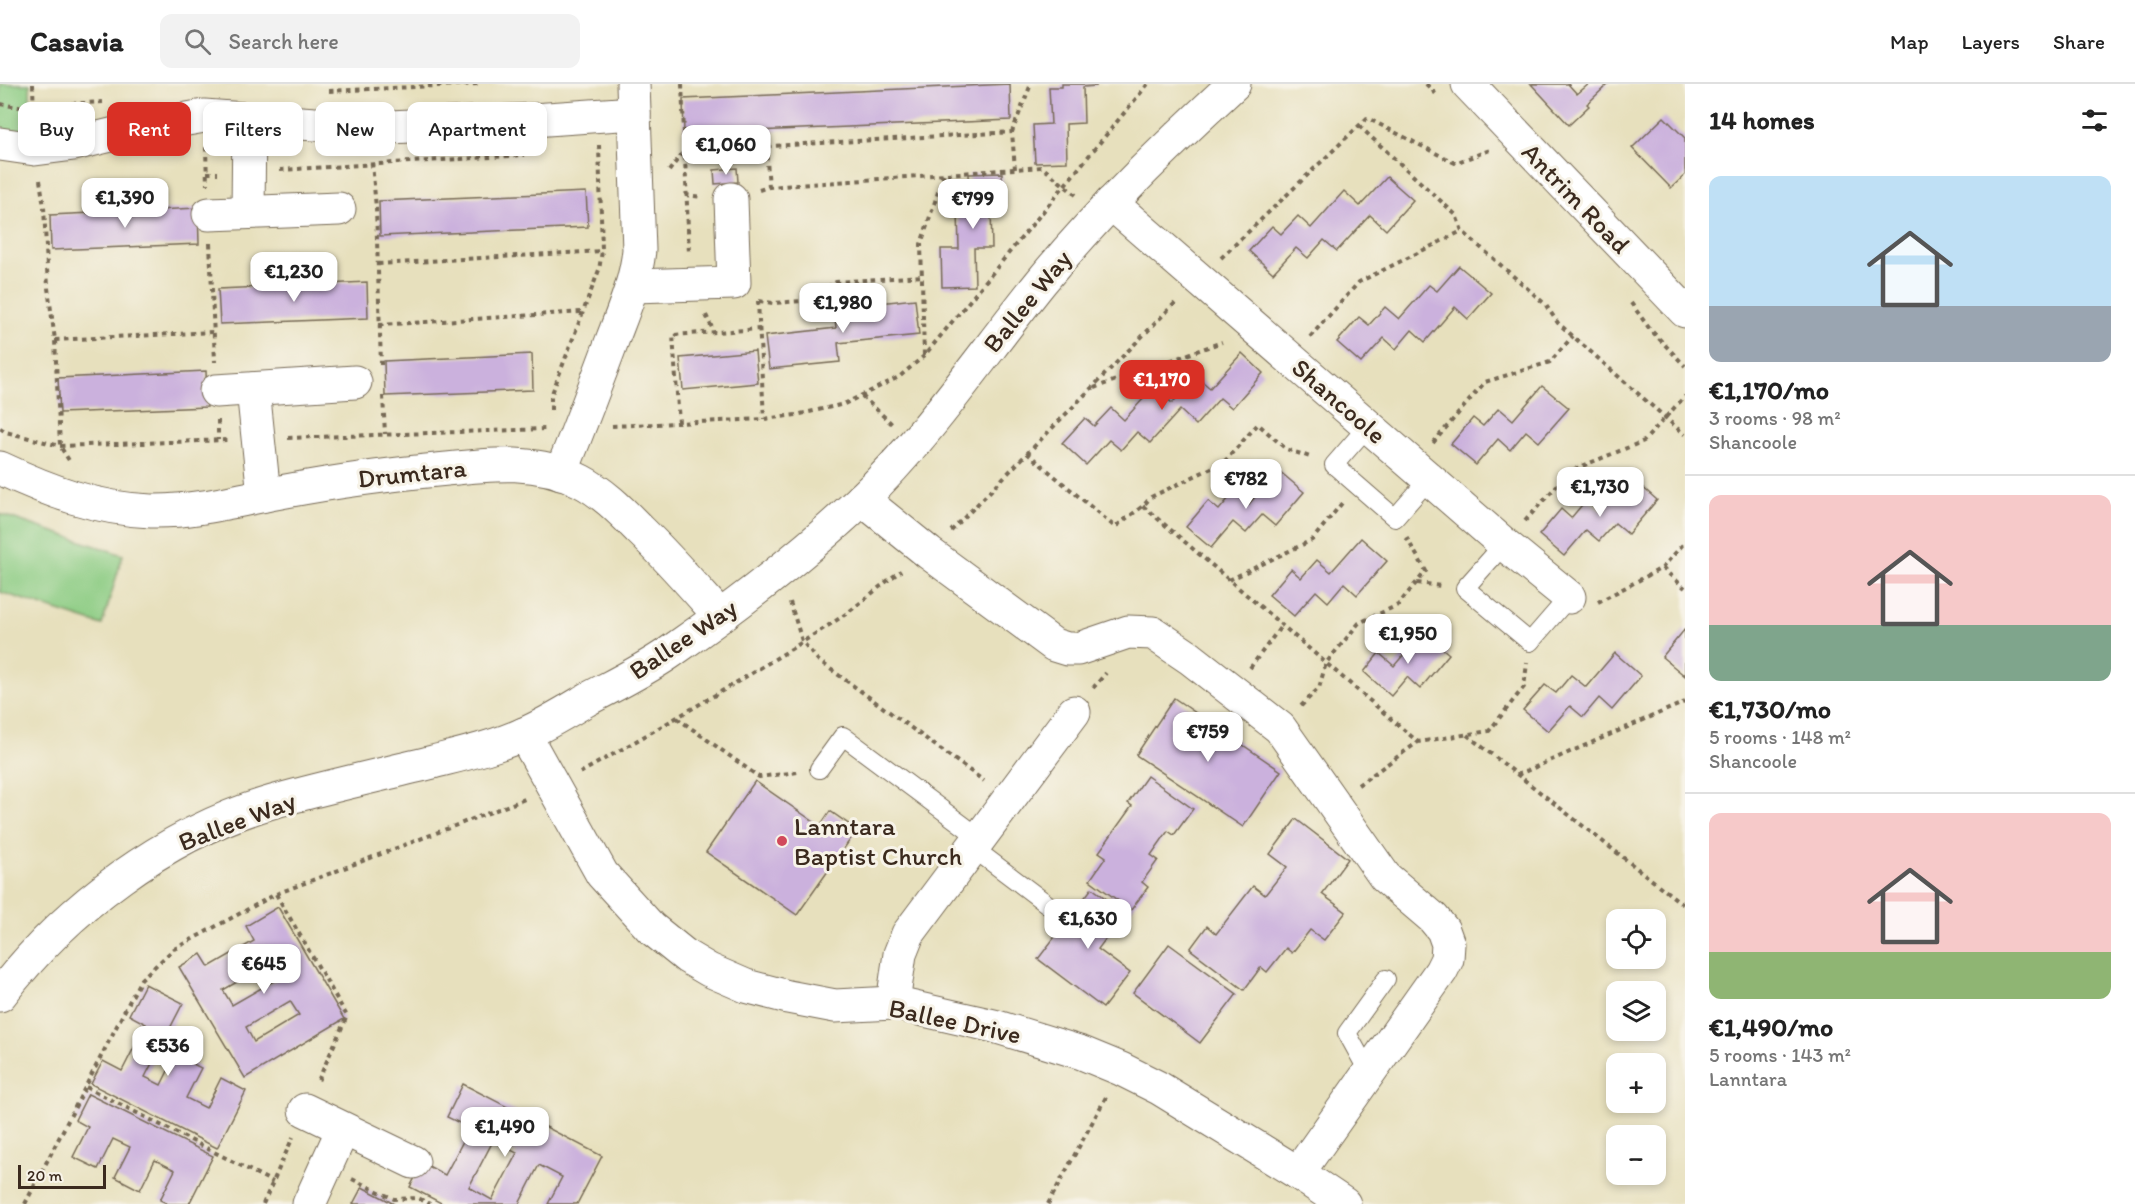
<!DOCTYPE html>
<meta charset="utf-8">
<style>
:root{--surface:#fff;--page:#f2f2f2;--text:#222;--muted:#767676;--line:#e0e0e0;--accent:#d93025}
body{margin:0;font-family:Itim,sans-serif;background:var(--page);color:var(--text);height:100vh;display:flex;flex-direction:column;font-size:22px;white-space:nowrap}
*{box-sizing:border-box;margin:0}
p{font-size:20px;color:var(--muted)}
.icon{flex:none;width:33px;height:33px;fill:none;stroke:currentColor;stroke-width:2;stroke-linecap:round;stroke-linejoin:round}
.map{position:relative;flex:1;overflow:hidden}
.side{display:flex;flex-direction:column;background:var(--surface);width:450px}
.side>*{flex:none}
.top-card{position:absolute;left:18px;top:18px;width:570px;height:54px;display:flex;gap:12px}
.tools{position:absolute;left:1606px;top:825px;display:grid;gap:12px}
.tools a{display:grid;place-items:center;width:60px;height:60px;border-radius:12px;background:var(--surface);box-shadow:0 3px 9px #0003;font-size:30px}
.scale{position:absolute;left:18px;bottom:15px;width:88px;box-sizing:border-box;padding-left:6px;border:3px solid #3b2a1e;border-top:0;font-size:16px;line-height:21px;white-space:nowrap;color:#3b2a1e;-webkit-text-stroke:4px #f7f3e8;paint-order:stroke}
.price{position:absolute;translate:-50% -51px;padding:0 14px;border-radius:12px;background:#fff;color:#222;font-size:20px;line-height:39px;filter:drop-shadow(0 2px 3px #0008)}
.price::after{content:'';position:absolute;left:50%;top:36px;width:18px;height:14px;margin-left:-9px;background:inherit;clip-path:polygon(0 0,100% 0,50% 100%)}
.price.active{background:var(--accent);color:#fff}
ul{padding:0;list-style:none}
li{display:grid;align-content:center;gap:12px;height:318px;padding:0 24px}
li+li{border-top:2px solid var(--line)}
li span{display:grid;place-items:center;height:186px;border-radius:12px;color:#555}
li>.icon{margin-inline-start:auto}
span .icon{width:108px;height:108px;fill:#fffc;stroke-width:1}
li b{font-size:26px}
h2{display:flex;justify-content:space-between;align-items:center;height:72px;padding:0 24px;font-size:26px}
.chip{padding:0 21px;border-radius:12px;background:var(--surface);box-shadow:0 3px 9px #0003;font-size:21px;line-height:54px}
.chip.active{background:var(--accent);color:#fff}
header{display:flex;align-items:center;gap:36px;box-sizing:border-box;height:84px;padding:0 30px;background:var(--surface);border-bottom:2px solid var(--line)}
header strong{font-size:28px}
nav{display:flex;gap:33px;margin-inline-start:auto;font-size:21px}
.search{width:420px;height:54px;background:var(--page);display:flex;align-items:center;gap:15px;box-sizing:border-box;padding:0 21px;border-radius:12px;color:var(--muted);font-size:22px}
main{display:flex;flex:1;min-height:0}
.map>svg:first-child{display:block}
.green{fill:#8ccc83;stroke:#647b50;stroke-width:1.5}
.building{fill:#cbb1dd;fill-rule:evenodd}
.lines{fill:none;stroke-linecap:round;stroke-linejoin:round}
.lane-casing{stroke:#776a56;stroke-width:20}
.street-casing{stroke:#776a56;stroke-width:35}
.primary-casing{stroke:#776a56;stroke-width:35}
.path{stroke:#776a56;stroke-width:4;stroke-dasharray:4.5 4.5;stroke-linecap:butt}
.lane{stroke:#fff;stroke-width:18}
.street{stroke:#fff;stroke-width:33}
.primary{stroke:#fff;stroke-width:33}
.poi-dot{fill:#d1495b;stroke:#f7f3e8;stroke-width:2}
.labels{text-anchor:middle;stroke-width:6;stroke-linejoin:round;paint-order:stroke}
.street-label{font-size:26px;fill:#3b2a1e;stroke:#f7f3e8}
.poi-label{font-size:26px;fill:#3b2a1e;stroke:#f7f3e8;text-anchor:start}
</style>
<header>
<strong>Casavia</strong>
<div class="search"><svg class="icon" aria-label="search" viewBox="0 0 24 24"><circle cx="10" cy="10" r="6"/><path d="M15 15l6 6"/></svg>Search here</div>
<nav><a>Map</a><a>Layers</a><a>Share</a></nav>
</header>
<main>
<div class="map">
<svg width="1685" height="1120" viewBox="0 0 1685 1120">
<rect width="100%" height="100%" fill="#f7f3e8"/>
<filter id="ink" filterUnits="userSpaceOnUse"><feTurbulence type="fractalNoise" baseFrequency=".0167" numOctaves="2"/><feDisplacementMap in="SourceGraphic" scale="12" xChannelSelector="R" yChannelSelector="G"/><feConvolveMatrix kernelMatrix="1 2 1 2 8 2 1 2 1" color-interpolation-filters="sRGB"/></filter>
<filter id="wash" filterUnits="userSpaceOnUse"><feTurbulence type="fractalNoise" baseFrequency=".008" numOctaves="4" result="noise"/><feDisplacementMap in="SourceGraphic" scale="24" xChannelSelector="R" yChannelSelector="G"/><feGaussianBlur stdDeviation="1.35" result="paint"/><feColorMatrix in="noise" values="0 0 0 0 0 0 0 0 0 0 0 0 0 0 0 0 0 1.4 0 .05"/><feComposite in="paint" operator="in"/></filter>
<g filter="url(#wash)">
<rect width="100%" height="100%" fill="#e7e0bd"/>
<g class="green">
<path d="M0 0H30L31 51H0Z"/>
<path d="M0 430 123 471 102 541 0 508Z"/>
</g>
<g id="blocks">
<g class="building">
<path d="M1010 0 1011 36 684 50 683 15Z"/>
<path d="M1062 0H1095L1096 2 1083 3 1084 39 1066 40 1067 78 1035 79 1033 41 1051 40 1049 3H1062Z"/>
<path d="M1531 0H1568L1577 10 1589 0H1608L1587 20 1589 22 1569 41Z"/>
<path d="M1664 33 1685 54V91L1671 104 1632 64Z"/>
<path d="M737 84 738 98 715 100 714 86Z"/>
<path d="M1002 89 1003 126H991L992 164H974L975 202 942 203 941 165H959L958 127H970L969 90Z"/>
<path d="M1387 93 1413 116 1386 146 1370 131 1337 167 1324 156 1308 174 1296 164 1273 189 1249 167 1272 142 1281 150 1298 132 1311 144 1344 107 1360 122Z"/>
<path d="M586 108 588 143 380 152 379 117Z"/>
<path d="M198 124 199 160 51 166 50 131Z"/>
<path d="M1459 182 1491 209 1468 235 1455 223 1425 258 1412 246 1396 265 1384 254 1361 279 1337 258 1359 233 1369 241 1385 223 1399 235 1429 201 1437 207Z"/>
<path d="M367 198 368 234 220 240 218 205Z"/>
<path d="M915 215 919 251 838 259 840 278 769 285 765 252 836 244 834 224Z"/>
<path d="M755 267 758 299 683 306 680 274Z"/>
<path d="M1242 269 1263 289 1232 324 1220 314 1196 341 1180 326 1150 359 1137 348 1121 366 1109 356 1086 381 1062 359 1085 334 1094 342 1111 324 1124 336 1154 303 1172 319 1197 293 1210 304Z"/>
<path d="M532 270 533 306 385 312 384 277Z"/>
<path d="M206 287 207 323 60 329 58 294Z"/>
<path d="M1542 302 1569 324 1539 358 1526 347 1510 366 1498 355 1476 381 1451 360 1473 334 1483 342 1499 324 1513 336Z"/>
<path d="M1278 386 1304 408 1275 442 1262 431 1246 449 1233 438 1211 464 1186 443 1208 417 1219 426 1234 408 1249 420Z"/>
<path d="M1631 393 1657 416 1628 450 1615 439 1599 457 1586 446 1564 472 1539 451 1561 425 1571 434 1587 415 1601 427Z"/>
<path d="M1361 454 1387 477 1357 511 1344 499 1328 518 1316 507 1294 532 1269 511 1291 485 1301 494 1317 476 1331 488Z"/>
<path d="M1685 545V592L1662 573Z"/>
<path d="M1423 548 1449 570 1420 605 1407 593 1391 612 1364 588 1379 569 1394 582Z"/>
<path d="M1615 569 1641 592 1612 626 1599 614 1583 633 1570 622 1548 647 1523 626 1545 601 1556 609 1571 591 1586 603Z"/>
<path d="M1174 614 1281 687 1243 743 1136 671Z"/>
<path d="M1147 692 1193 725 1174 751 1168 747 1151 771 1158 776 1142 798 1148 803 1131 826 1090 796 1106 773 1099 768 1132 722 1128 719Z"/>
<path d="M755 697 820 742 830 727 857 746 797 831 706 768Z"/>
<path d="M1296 735 1348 775 1322 810 1346 828 1324 856 1310 846 1292 869 1286 864 1267 888 1261 883 1244 906 1190 865 1207 842 1216 850 1253 802 1265 811 1287 783 1270 770Z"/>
<path d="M1092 804 1125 829 1098 865 1130 889 1103 924 1038 875Z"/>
<path d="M278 823 344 935 245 994 179 883 201 870 209 883 254 857 246 842ZM268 880 277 895 232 921 223 906ZM290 917 299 931 254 958 246 943Z"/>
<path d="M1169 860 1237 910 1200 959 1133 909Z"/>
<path d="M145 900 183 919 145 993 161 1001 176 971 201 984 186 1014 206 1024 221 994 246 1007 217 1064 91 1000 103 977 122 987 146 940 129 931Z"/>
<path d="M463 1000 602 1072 577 1120H548L562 1093 539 1081 519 1120H443L410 1103 423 1079 445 1091 470 1044 447 1033ZM493 1057 517 1069 492 1116 469 1103Z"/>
<path d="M88 1010 213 1072 189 1120H168L160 1116 175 1086 155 1076 140 1106 115 1093 130 1063 113 1055 98 1085 73 1073 88 1043 75 1036Z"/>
<path d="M362 1103 385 1115 394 1120H353Z"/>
</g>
</g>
</g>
<g filter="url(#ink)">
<use href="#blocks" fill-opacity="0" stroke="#776a56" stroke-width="1.5"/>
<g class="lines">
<g class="lane-casing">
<g id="lane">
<path d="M1368 342 1334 381 1395 434 1429 395"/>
<path d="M1504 460 1465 504 1530 558 1569 513"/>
<path d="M819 685 843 652 980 754"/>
<path d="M973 764 1051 823"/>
<path d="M1369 989 1347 949 1386 895"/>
</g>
</g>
<g class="street-casing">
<g id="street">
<path d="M0 60 35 65 74 60 148 42 204 32 370 44 533 36 634 29"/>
<path d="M1111 119 1504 460 1569 513"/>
<path d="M248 128 249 36"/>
<path d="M209 130 339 125"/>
<path d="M633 202 734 199 731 115"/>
<path d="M253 305 264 411"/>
<path d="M216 307 355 298"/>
<path d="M0 384C49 407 97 425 151 427 197 428 241 415 286 407 339 397 393 390 447 385 493 380 538 375 581 397 604 409 622 428 640 446 668 473 694 503 720 532"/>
<path d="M561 389C579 344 596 300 613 254 624 225 636 197 639 166L633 0"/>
<path d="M862 415 929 469 1054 561 1067 565H1078L1128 548 1153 549 1190 574 1280 644 1385 793 1433 834 1443 846 1448 860 1447 875 1441 887 1298 1089"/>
<path d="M524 650 602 790 651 844 687 873 709 886 746 902 788 913 835 922 893 919 994 942 1082 969 1121 985 1159 1004 1298 1089 1344 1120"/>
<path d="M0 911C66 824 166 749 272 718 325 703 380 691 433 678 464 670 495 663 524 650 545 641 566 628 586 616 614 601 643 587 669 569 735 523 801 473 860 417 928 352 982 271 1041 198 1100 126 1166 63 1234 0"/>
<path d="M893 919 900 870 908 850 1074 628"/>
<path d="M305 1026 413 1078"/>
<path d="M309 1120 343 1045"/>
</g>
</g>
<g class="primary-casing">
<path id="primary" d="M1468 0 1685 227"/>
</g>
<g class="path">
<path d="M33 0 34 35"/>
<path d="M682 0 689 170"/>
<path d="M1426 0 1438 12"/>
<path d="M329 7 478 0"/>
<path d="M0 20 18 23 103 18"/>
<path d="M1359 42 1456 131 1462 147 1545 220 1558 239 1685 351"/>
<path d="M206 63 207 101"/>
<path d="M766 63 769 103"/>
<path d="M372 79 376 124 381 281"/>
<path d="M1015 85 1012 48 1031 0"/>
<path d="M280 86 524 71"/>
<path d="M669 87 684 67 1012 48"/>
<path d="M207 89H218"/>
<path d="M40 96 44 123 48 204 55 256 60 362 70 378"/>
<path d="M759 106 769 103 1042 83 1076 111"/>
<path d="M685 111 702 113"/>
<path d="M210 159 215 278"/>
<path d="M1221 174 1367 34 1455 79 1490 66"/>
<path d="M378 180 602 167"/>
<path d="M758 217 764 335"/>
<path d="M759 217 773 219 803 217 836 198 922 192"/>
<path d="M1631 219 1649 244 1685 282"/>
<path d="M706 231 714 248"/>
<path d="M379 241 582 228"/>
<path d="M1310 253 1359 198 1462 147"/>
<path d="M55 256 214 248"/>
<path d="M924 271 921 160 944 90"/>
<path d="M1094 304 1222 258"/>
<path d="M383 312 385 350"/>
<path d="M862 312 892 340"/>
<path d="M551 326V312L599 186 602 167 599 61"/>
<path d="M218 336V356"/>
<path d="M679 339 673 251 760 245"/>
<path d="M612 342 764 335 796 331 844 320 899 293 924 272 1148 0"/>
<path d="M0 344 6 348 60 362 227 356"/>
<path d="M288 354 545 345"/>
<path d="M1433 359 1485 298 1550 278 1573 252"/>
<path d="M1027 369 1115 443 1143 422 1151 413 1224 378 1258 340 1286 365 1313 374"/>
<path d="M1143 422 1418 658"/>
<path d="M1525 437 1570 387 1644 357 1685 312"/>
<path d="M951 447 1177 217"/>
<path d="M1662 484 1685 504"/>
<path d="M1229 496 1312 456 1342 419"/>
<path d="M1417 499 1442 502"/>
<path d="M790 518 802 557 818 576 984 697"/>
<path d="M1598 518 1662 484 1685 458"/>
<path d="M1250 584 1282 541"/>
<path d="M1093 604 1106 589"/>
<path d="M1301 622 1319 604 1326 579 1359 539 1398 521 1426 487 1406 453"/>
<path d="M677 634 759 693 798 688"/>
<path d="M1467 651 1685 822"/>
<path d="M580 689C668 639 755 589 840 534 861 520 880 501 901 487"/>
<path d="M1517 691 1685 618"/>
<path d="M1358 701 1418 658 1489 647 1524 603 1527 579"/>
<path d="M276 810 347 932 317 999"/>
<path d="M86 1003 273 1098"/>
<path d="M352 1095 394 1115 418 1114 430 1120"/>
<path d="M25 1120 141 895 174 865 276 810 525 715"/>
<path d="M263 1120 293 1053"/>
<path d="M1048 1120 1106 1013"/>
</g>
<use href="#lane" class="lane"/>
<use href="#street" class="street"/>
<use href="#primary" class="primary"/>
</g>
</g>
<circle class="poi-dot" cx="782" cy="757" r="6"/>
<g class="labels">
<g class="street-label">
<text transform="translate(1576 114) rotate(46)" y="9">Antrim Road</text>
<text transform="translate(1027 217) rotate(-51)" y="9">Ballee Way</text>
<text transform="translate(1339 317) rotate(41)" y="9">Shancoole</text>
<text transform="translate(412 389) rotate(-6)" y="9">Drumtara</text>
<text transform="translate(683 555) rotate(-34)" y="9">Ballee Way</text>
<text transform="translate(237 737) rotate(-21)" y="9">Ballee Way</text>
<text transform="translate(955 937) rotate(12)" y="9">Ballee Drive</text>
</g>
<g class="poi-label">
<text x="794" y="751">Lanntara<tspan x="794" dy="30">Baptist Church</tspan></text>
</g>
</g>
</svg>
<div class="tools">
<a><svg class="icon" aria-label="locate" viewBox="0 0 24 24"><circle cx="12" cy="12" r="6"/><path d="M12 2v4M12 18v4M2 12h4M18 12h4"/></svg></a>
<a><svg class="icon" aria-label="layers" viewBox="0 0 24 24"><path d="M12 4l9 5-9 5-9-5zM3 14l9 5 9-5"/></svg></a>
<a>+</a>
<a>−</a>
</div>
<div class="scale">20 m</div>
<b class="price" style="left:726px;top:92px">€1,060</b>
<b class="price" style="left:125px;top:145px">€1,390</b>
<b class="price" style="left:973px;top:146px">€799</b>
<b class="price" style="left:294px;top:219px">€1,230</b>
<b class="price" style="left:843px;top:250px">€1,980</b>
<b class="price active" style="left:1162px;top:327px">€1,170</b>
<b class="price" style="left:1246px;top:426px">€782</b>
<b class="price" style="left:1600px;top:434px">€1,730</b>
<b class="price" style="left:1408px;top:581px">€1,950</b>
<b class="price" style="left:1208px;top:679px">€759</b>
<b class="price" style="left:1088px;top:866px">€1,630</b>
<b class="price" style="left:264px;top:911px">€645</b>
<b class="price" style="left:168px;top:993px">€536</b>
<b class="price" style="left:505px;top:1074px">€1,490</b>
<div class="top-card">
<a class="chip">Buy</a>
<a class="chip active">Rent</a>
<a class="chip">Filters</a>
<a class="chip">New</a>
<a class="chip">Apartment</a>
</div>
</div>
<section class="side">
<h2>14 homes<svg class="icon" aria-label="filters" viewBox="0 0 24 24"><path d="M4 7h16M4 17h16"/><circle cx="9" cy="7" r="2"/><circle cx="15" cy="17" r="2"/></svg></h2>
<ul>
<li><span style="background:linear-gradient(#bfe0f5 70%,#9aa5b1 0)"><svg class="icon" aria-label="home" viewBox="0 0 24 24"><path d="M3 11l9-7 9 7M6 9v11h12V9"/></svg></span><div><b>€1,170/mo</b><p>3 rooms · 98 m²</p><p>Shancoole</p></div></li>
<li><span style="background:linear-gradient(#f6c9c9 70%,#7fa58c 0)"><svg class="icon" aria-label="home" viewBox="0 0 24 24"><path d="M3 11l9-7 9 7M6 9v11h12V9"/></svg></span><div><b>€1,730/mo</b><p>5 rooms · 148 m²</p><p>Shancoole</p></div></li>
<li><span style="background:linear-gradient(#f6c9c9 75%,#8fb573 0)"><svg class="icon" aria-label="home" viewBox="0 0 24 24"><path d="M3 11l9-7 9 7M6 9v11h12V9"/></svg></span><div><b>€1,490/mo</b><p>5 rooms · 143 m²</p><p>Lanntara</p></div></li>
</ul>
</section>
</main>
